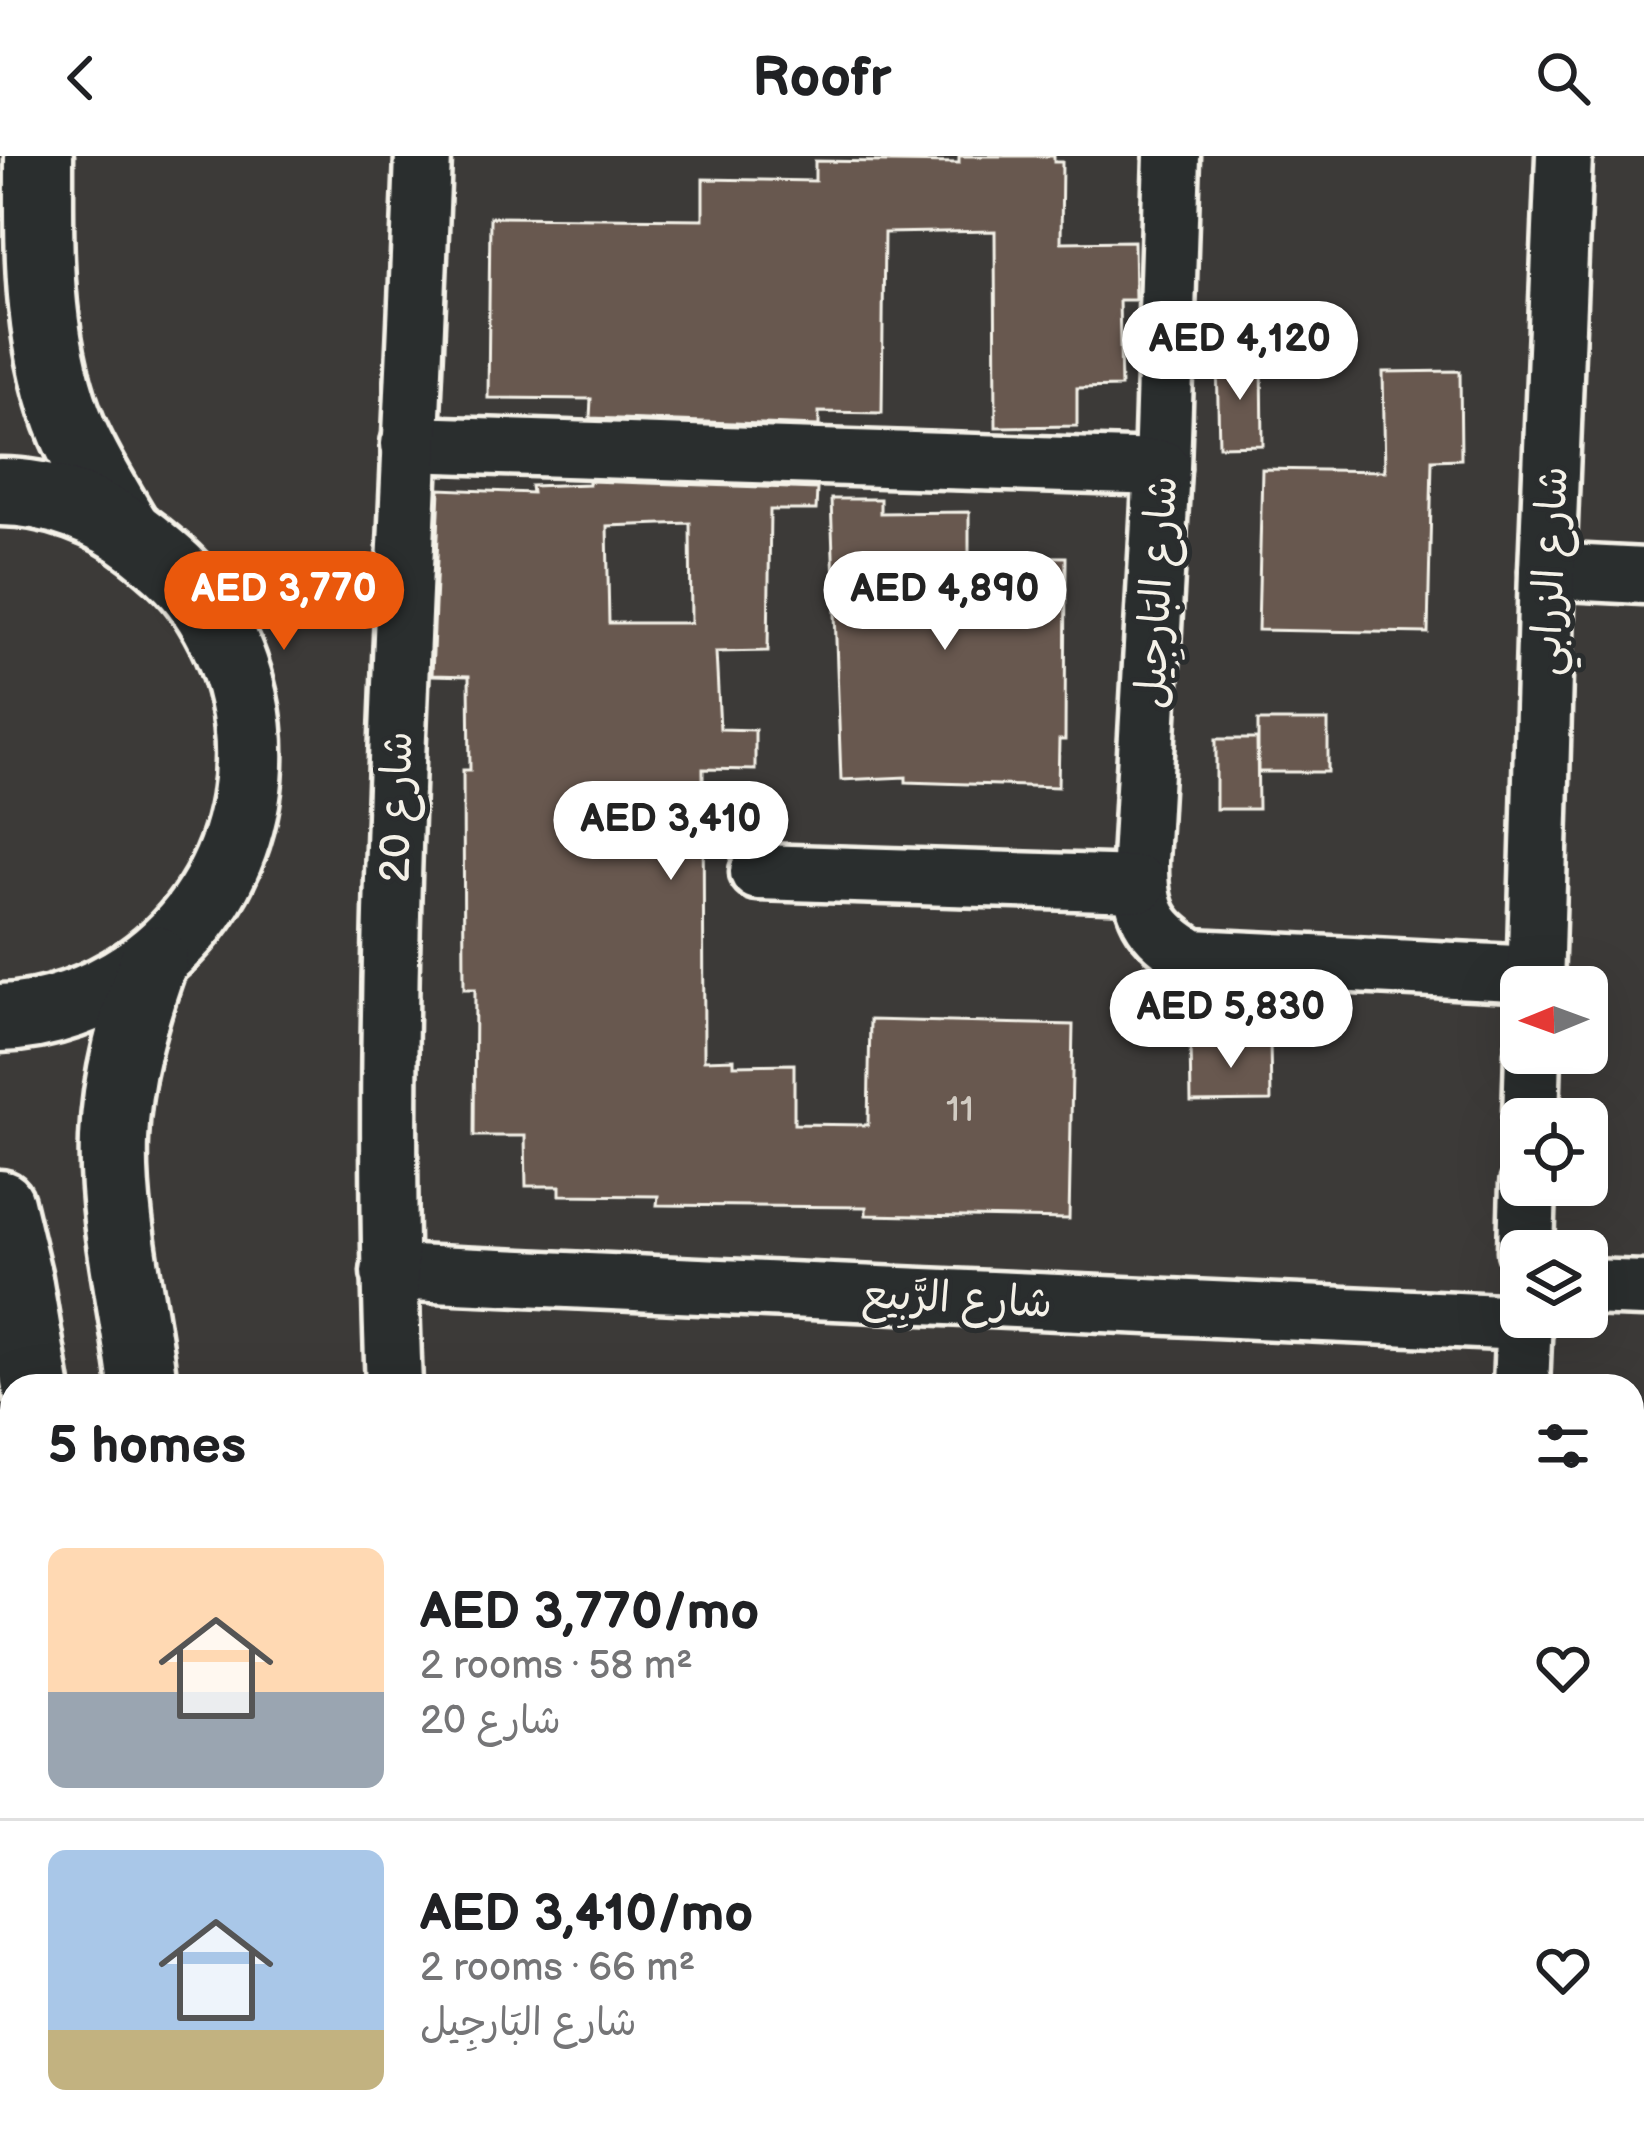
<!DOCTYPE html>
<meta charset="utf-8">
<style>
:root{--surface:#fff;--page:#f2f2f2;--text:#202124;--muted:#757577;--line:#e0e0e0;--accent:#ea580c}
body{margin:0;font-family:"Balsamiq Sans","Playpen Sans Arabic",sans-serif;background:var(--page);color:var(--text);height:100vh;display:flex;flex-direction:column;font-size:45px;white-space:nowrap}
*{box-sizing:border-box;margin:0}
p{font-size:39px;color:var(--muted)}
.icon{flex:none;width:66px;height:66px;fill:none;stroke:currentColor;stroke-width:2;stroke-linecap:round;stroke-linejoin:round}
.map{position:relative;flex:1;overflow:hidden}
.side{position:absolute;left:0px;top:1218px;width:1644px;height:771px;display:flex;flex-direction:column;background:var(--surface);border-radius:36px 36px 0 0;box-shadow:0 12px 48px #0002}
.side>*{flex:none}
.needle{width:78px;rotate:269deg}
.buttons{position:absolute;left:1500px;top:810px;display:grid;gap:24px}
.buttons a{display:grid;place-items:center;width:108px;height:108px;border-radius:18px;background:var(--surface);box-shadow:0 12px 48px #0002;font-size:60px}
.price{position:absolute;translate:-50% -102px;padding:0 27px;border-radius:42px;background:#fff;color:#222;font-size:39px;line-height:78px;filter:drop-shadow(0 3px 6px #0008)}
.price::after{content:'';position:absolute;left:50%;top:72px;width:36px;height:27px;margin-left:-18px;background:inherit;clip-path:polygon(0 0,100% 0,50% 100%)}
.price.selected{background:var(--accent);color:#fff}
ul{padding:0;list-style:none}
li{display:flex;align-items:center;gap:36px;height:300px;padding:0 48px}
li+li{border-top:3px solid var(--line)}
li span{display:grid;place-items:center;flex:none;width:336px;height:240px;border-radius:18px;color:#555}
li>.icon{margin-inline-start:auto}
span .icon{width:144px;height:144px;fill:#fffc;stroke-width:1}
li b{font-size:51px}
h2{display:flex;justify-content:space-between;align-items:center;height:144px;padding:0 48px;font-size:51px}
header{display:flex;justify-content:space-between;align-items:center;height:156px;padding:0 48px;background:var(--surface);font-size:54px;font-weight:600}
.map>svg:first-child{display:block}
.building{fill:#67584f;stroke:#f4f1e8;stroke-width:3;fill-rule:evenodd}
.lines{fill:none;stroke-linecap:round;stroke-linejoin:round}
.minor-casing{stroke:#f4f1e8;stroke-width:63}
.secondary-casing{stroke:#f4f1e8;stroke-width:75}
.minor{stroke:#2a2d2e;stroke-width:54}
.secondary{stroke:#2a2d2e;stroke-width:66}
.labels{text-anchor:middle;stroke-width:10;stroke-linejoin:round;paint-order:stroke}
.number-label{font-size:36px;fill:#d1cbc2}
.street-label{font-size:42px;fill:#f4f1e8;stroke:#2a2d2e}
</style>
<header><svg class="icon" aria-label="back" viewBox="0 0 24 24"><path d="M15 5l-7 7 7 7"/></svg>Roofr<svg class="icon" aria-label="search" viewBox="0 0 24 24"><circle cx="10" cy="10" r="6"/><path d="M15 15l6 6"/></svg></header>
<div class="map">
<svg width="1644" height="1988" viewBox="0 0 1644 1988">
<rect width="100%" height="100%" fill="#3c3a38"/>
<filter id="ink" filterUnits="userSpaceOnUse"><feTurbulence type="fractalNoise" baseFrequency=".00833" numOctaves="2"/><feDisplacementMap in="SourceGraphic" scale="24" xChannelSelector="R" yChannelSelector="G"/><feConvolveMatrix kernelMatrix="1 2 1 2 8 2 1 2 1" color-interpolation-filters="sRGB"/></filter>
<g filter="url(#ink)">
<g class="building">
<path d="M959 0H1054V6H1062L1061 86 1134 85 1135 144H1119L1121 231 1077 232V270L996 271 995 75 884 77 882 257 819 256V270L590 262 591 243 488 242 490 61 703 63V23L815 25V5L959 7Z"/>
<path d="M1217 205H1262L1263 289 1219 290Z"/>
<path d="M1460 215 1461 303 1432 304 1428 477 1258 474 1262 313 1385 315 1383 216Z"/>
<path d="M589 325 817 333 816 354H770L768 495 716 496 720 573 755 574V614L703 613 704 904 734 903V909L794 908V968L868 969 870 864 1073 869 1069 1063 866 1059V1051L657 1049 658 1040 560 1039V1030H526L525 980H474L475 833H464L463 614H470L469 520 432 519 440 333 532 337 531 330 589 328ZM690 367 691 467H609L607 370Z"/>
<path d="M831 343H880V357L969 356V400L1066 401 1065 584H1059L1058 631 906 626V621L841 624Z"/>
<rect x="1258" y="565" width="70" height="51"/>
<path d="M1216 583H1257L1258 653H1216Z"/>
<path d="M1270 883 1271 945 1191 946 1190 884Z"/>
</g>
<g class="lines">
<g class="minor-casing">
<g id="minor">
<path d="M1172 0 1162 312 1140 705C1139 756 1149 775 1192 801L1535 818"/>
<path d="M409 288 1162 312"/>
<path d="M1547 415 1644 420"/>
<path d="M758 716 1139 728"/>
<path d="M1535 831 1547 415 1564 0"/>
<path d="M1531 963 1533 897"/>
<path d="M1526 1095 1528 1029"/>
<path d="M389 1116 1524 1167"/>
<path d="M1587 1131 1644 1133"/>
<path d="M394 1230C377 820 408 409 423 0"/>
<path d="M1521 1230 1524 1161"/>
<path d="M426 1977 427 1988"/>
<path d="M1490 1988V1977"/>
</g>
</g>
<g class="secondary-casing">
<g id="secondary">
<path d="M39 0C39 93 36 188 73 276 88 310 108 342 127 374"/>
<path d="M0 336C50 336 105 356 143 387 164 404 186 422 201 445 284 565 258 733 136 816 97 842 48 861 0 862"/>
<path d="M0 1048 18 1123 36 1230"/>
<path d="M143 1230C134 1148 111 1065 114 983 116 920 133 862 154 803"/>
<path d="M102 1977 103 1988"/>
<path d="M213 1977 214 1988"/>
</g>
</g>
<use href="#minor" class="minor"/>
<use href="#secondary" class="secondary"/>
</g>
</g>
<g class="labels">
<g class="number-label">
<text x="960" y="965">11</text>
</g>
<g class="street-label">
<text transform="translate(1548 415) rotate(-88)" y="15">شارع الزرابي</text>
<text transform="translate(1155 436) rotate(-87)" y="15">شارع البَارجِيل</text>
<text transform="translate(395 651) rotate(-89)" y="15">شارع 20</text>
<text transform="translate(957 1141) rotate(3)" y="15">شارع الرَّبِيع</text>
</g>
</g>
</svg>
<div class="buttons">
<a><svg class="needle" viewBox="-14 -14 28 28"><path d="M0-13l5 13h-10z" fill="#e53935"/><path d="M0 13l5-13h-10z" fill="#757577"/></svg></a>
<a><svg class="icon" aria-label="locate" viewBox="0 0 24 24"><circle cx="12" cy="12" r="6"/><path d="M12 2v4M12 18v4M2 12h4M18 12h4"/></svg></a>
<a><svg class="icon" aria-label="layers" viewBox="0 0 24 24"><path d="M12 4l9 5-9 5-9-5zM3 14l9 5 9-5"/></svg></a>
</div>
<b class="price" style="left:1240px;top:247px">AED 4,120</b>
<b class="price selected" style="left:284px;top:497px">AED 3,770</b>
<b class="price" style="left:945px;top:497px">AED 4,890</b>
<b class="price" style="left:671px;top:727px">AED 3,410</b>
<b class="price" style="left:1231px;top:915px">AED 5,830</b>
<section class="side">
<h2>5 homes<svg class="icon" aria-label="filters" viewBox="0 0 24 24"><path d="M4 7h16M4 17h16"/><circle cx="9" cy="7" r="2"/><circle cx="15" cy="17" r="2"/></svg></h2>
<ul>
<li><span style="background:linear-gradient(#ffd9b3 60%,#9aa5b1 0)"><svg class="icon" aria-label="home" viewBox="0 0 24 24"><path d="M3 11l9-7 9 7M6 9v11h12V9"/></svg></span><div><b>AED 3,770/mo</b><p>2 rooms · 58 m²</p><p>شارع 20</p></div><svg class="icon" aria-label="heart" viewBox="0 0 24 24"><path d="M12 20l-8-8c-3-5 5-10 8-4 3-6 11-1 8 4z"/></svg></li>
<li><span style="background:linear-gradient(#a9c7e8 75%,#c2b280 0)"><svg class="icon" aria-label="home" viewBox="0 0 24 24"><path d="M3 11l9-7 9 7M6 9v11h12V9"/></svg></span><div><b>AED 3,410/mo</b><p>2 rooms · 66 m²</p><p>شارع البَارجِيل</p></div><svg class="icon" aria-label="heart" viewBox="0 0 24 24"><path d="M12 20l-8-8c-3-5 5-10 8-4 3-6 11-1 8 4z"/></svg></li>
</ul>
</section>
</div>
